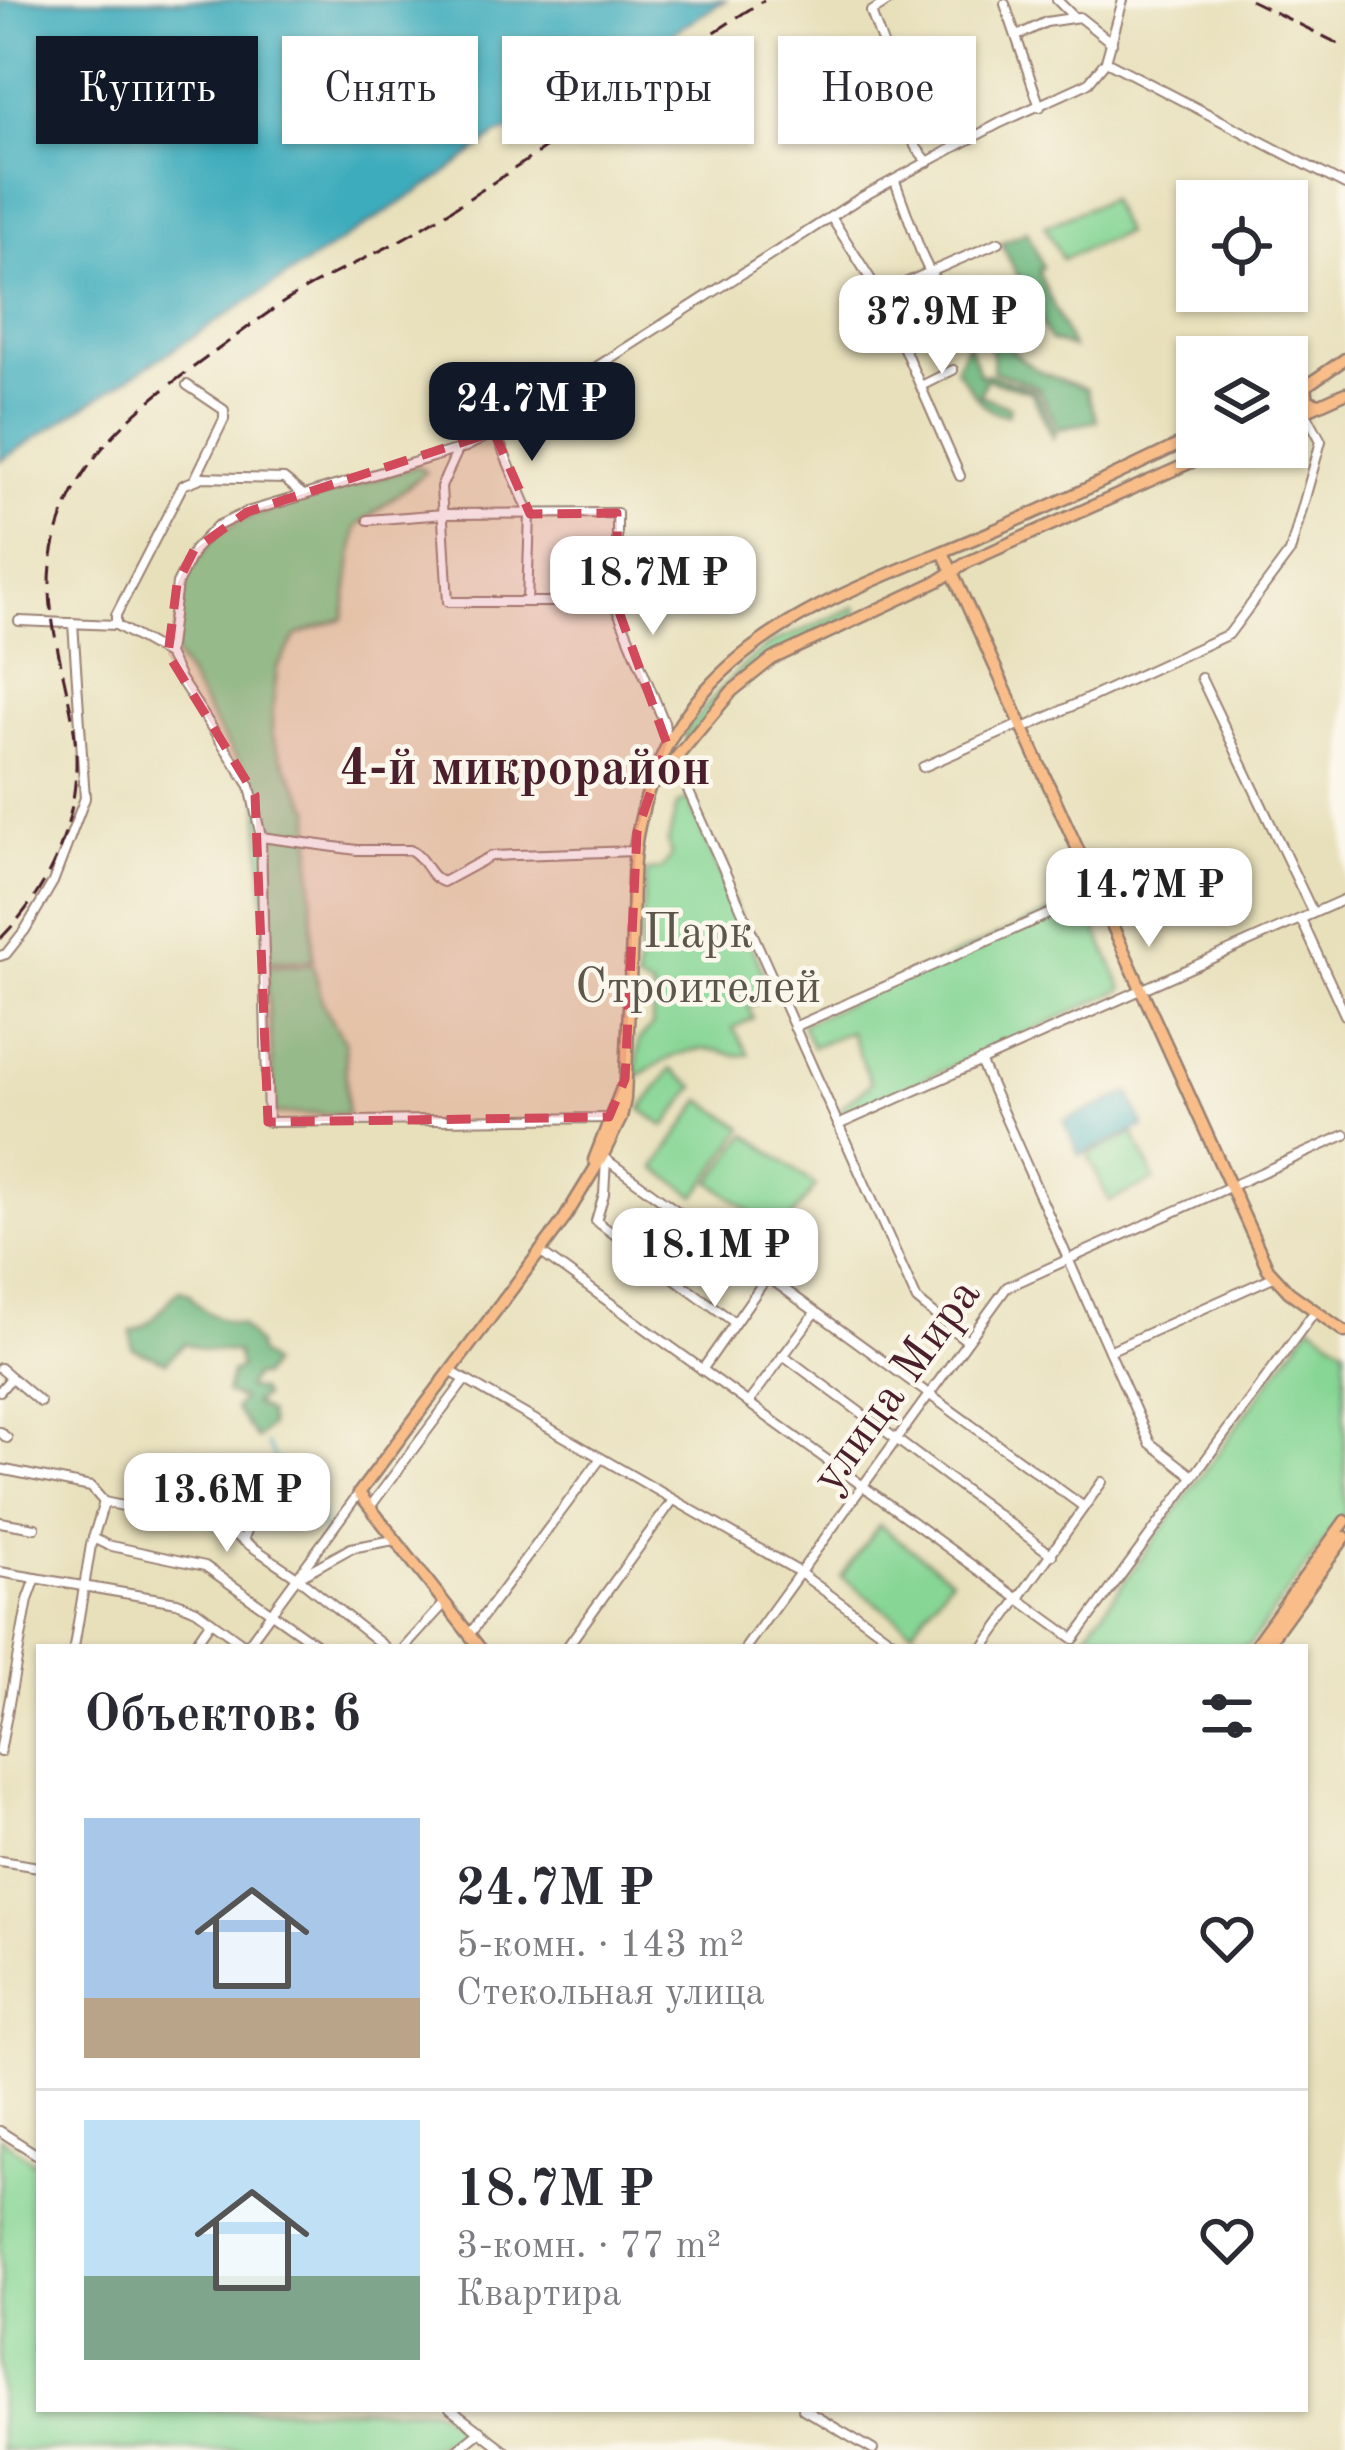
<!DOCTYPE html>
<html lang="ru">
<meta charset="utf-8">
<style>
:root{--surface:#fff;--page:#f7f7f7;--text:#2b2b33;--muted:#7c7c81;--line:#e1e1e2;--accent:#111827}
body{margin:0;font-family:"Old Standard TT",serif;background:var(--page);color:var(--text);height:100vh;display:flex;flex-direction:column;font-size:45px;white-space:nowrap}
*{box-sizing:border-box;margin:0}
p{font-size:39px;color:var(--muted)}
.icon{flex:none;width:66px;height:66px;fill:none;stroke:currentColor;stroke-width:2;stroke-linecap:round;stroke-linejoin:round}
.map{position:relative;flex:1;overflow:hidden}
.side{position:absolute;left:36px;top:1644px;width:1272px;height:768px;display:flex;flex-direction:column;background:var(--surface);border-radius:0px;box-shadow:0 3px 9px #0004}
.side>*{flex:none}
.hud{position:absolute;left:36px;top:36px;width:1275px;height:108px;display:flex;gap:24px}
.controls{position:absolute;left:1176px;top:180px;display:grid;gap:24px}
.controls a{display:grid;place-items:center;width:132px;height:132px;border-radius:0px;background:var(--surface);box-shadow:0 3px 9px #0004;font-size:60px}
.price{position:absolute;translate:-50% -102px;padding:0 27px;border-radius:24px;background:#fff;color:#222;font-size:39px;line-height:78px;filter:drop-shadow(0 3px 6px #0008)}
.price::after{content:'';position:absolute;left:50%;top:72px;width:36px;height:27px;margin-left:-18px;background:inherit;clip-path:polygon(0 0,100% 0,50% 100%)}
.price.active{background:var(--accent);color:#fff}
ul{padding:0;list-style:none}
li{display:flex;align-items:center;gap:36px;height:300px;padding:0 48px}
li+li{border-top:3px solid var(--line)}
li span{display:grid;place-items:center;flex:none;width:336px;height:240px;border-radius:0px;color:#555}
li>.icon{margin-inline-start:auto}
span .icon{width:144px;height:144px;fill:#fffc;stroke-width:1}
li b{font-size:51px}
h2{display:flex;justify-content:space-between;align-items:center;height:144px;padding:0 48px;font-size:51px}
.chip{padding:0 42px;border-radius:0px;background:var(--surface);box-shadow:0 3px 9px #0004;font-size:42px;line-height:108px}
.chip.active{background:var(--accent);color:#fff}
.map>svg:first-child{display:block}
.green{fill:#87d695;stroke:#687a60;stroke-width:3}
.forest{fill:#6db77e;stroke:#5c6b54;stroke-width:3}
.water{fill:#3eacbc;stroke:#446674;stroke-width:3}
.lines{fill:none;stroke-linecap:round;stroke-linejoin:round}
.stream{stroke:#3eacbc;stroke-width:3}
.minor-casing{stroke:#998073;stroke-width:12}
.major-casing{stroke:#998073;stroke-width:15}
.minor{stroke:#fff;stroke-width:8}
.major{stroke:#f8bd89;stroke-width:10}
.rail{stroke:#4a1f2b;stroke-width:3;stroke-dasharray:18 9;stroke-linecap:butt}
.marked{fill:#d1495b;fill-opacity:0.2;stroke:#d1495b;stroke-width:9;stroke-dasharray:24 15;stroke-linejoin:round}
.labels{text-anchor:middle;stroke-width:9;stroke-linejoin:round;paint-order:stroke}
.park-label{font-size:48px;fill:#5c564b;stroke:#fbf7ec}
.street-label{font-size:48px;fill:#4a1f2b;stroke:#fbf7ec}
.neighbourhood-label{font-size:51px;font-weight:bold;fill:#4a1f2b;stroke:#fbf7ec}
</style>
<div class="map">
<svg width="1345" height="2450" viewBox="0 0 1345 2450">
<rect width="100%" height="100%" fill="#fbf7ec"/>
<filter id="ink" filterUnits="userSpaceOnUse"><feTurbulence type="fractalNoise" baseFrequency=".00833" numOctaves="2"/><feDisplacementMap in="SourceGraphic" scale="24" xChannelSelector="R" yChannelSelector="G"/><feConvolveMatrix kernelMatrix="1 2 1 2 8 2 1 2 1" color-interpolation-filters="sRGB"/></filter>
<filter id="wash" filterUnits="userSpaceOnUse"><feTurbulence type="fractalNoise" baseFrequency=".004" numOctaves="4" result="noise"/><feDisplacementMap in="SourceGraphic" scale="48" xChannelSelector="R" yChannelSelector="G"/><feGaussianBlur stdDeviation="2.7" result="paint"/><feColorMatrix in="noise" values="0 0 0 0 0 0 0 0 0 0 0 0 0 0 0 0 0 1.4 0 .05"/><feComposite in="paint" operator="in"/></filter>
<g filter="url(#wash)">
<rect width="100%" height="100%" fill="#e8e0bb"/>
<g class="green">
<path d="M1109 199 1124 233 1062 259 1045 226Z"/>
<path d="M417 466 426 472 356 527 344 618 297 635 277 668 272 716V735L281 757 311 809 313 961H266L259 791 221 735 173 651 185 578 211 539 244 518Z"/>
<path d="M855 607 858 614 754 668 688 739 683 735C707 705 750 649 786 637 807 630 832 617 855 607Z"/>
<path d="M688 799 772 994 748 1007 753 1018 733 1028 749 1054C736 1057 733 1054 720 1051 687 1044 664 1061 636 1077L639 1040 652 1026 653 989 637 982 646 872 662 869 671 857 668 842 677 805Z"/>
<path d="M1082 898 1123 989 843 1116 840 1108 871 1083 850 1031 812 1047 802 1024Z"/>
<path d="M313 965 323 1004 345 1043 347 1114H275L266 966Z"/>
<path d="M671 1069 695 1087 665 1127 641 1109Z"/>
<path d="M702 1100 744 1128 696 1196 655 1168Z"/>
<path d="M747 1134 816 1186 779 1234 711 1182Z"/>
<path d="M1134 1134 1155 1180 1109 1201 1088 1155Z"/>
<path d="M1311 1324 1345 1348V1513L1248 1647H1077Z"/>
<path d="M879 1525 951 1578 912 1630 841 1577Z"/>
<path d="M0 2137 39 2166V2409H435L469 2429 424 2450H0Z"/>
</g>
<g class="forest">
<path d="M1027 231 1043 267 1038 271 1072 348 1050 340 1001 243Z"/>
<path d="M1002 335C1021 370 1051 376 1086 389L1097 421 1059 429 1038 387 993 371 992 353 985 340Z"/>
<path d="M968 341 980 376 988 374 1035 390 1056 433 1053 438 1031 392 986 379 980 395 1010 407 1008 414C979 415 973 386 955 369Z"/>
<path d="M180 1290 189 1293C200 1312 221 1321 241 1325L257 1345 258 1353 270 1364 262 1376H253L246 1389 260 1390 263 1397 253 1403 268 1413 270 1426 257 1439 235 1409 242 1399 226 1393 231 1373 240 1367 236 1352 204 1350 185 1343 166 1362 132 1348 131 1331C157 1324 162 1303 180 1290Z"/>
</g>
<g class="water">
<path d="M0 0H725L663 39 582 83 522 127 497 135 438 179 0 461Z"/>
<path d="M1130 1093 1144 1127 1079 1155 1064 1121Z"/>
</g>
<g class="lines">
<path class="stream" d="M266 1444 286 1475 320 1510 324 1533"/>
</g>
</g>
<g filter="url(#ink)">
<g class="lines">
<g class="minor-casing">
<g id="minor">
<path d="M890 0 871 12 901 93 915 146 928 162"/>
<path d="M1057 0 1073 16"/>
<path d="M1005 4 1040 107"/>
<path d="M1017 36 1046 22 1079 17 1112 43"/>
<path d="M1106 61 1345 185"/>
<path d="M895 181 923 258 953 319C994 325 1005 285 1039 322"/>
<path d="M831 217 880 294 960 476"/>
<path d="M880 294 999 242"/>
<path d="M187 385 224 410V419L195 479"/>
<path d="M923 385 953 370"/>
<path d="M495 432 530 514 527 602"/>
<path d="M458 450 441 487 448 602H618"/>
<path d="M368 520 444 514 617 513V609L664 722 667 743"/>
<path d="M19 621 116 625"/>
<path d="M167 654 116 625V615L183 485 203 477 284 479 301 493"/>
<path d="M1201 678 1313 913"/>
<path d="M1024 728 1229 634 1290 552 1321 441 1305 411"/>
<path d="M679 757 684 781 917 1300 967 1341"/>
<path d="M923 767 1021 724"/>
<path d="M261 837 357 850H410C425 857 427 876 443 882L491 856 635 851"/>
<path d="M1301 919 1345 1015"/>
<path d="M0 956 6 954 25 930 53 882 85 798 73 623"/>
<path d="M794 1027 1098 892"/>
<path d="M980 1061 1150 1443 1193 1476"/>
<path d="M612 1118 268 1122 261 837 250 786 180 679 168 654 177 584 194 550 217 526 247 512 466 447 495 432 860 198 1000 123 1088 83 1106 61 1123 0"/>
<path d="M838 1125 1345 899"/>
<path d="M600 1155 1084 1507"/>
<path d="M606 1160 604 1194 596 1221 734 1322"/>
<path d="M540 1252 1074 1639 1315 1311"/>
<path d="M1109 1351 1273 1277"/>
<path d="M783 1355 1052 1555"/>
<path d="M0 1368 40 1402"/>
<path d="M702 1370 767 1277"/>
<path d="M450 1371 796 1570 901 1647"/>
<path d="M0 1391 11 1378"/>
<path d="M748 1403 815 1313"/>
<path d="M0 1432 7 1438"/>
<path d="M0 1469 91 1487 104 1502 223 1527 297 1577 385 1647"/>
<path d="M370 1507 465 1380"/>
<path d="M189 1519 198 1462"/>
<path d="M0 1522 35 1528"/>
<path d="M93 1538 107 1545 205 1566 320 1647"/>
<path d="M244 1538 251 1520 282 1483"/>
<path d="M0 1572 177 1602 196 1610 247 1647"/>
<path d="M304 1574 351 1548 394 1540"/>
<path d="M469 1635 601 1458"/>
<path d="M74 1647 91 1545 104 1502"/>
<path d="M193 1647 211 1621"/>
<path d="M246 1647 359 1493"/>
<path d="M405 1647 444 1604"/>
<path d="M567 1647 673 1500"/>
<path d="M746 1647 1007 1287 1345 1135"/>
<path d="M984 1647 1102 1482"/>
<path d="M0 1752 28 1600 36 1578"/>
<path d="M0 1861 39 1867"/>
<path d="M0 2131 39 2156"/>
<path d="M450 2409 504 2450"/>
<path d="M803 2409 873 2450"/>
<path d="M456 2450 480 2431"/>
</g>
</g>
<g class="major-casing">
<g id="major">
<path d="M1287 394 1307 383"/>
<path d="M1320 404 1308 401 1306 386 1345 359"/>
<path d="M1287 419 1345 393"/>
<path d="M943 552 1268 1269 1289 1292 1345 1332"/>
<path d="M656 782 732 691 772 659 938 581 968 562 1225 447"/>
<path d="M594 1160 622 1088"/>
<path d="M479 1647 359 1493 563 1221 602 1157 621 1118 625 1099C627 1044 630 990 632 935 633 899 631 861 639 826 677 641 837 597 990 532 1060 503 1128 469 1197 436"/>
<path d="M1254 1647 1345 1521"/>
<path d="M1265 1647 1345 1537"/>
</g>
</g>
<use href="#minor" class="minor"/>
<use href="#major" class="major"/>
<g class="rail">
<path d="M1250 0 1345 47"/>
<path d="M0 939C57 882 86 804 73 723 60 645 33 589 65 510 95 438 152 397 213 353 242 332 271 309 302 291 342 268 384 251 423 227 540 156 649 73 764 0"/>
</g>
</g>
</g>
<path class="marked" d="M494 432 530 514 617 513 618 609 667 744 637 832 625 1079 609 1117 268 1122 255 795 168 654 177 584 194 550 247 512Z"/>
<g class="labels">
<g class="park-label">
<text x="698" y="947">Парк<tspan x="698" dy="55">Строителей</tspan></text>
</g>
<g class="street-label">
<text transform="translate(894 1384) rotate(-54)" y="17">улица Мира</text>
</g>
<g class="neighbourhood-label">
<text x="525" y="784">4-й микрорайон</text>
</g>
</g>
</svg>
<div class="controls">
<a><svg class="icon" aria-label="locate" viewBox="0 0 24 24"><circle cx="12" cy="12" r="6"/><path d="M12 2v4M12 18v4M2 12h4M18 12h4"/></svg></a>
<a><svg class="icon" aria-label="layers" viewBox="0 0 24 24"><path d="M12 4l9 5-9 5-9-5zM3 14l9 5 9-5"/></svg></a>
</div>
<b class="price" style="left:942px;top:377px">37.9M ₽</b>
<b class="price active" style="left:532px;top:464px">24.7M ₽</b>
<b class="price" style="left:653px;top:638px">18.7M ₽</b>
<b class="price" style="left:1149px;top:950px">14.7M ₽</b>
<b class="price" style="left:715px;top:1310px">18.1M ₽</b>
<b class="price" style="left:227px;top:1555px">13.6M ₽</b>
<div class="hud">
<a class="chip active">Купить</a>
<a class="chip">Снять</a>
<a class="chip">Фильтры</a>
<a class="chip">Новое</a>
</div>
<section class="side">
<h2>Объектов: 6<svg class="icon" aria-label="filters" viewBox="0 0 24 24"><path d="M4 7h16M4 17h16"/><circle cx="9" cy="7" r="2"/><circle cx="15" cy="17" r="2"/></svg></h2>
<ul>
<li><span style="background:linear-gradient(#a9c7e8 75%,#b9a48a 0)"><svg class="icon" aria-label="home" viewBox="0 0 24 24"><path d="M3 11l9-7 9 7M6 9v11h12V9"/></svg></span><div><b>24.7M ₽</b><p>5-комн. · 143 m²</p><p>Стекольная улица</p></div><svg class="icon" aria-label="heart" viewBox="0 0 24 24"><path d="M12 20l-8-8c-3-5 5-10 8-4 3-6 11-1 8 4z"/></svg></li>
<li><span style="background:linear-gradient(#bfe0f5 65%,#7fa58c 0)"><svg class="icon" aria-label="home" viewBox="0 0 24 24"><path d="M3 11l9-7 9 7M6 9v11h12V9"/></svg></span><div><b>18.7M ₽</b><p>3-комн. · 77 m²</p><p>Квартира</p></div><svg class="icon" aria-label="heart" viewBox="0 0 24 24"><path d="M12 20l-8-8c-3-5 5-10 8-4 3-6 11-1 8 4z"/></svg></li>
</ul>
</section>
</div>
